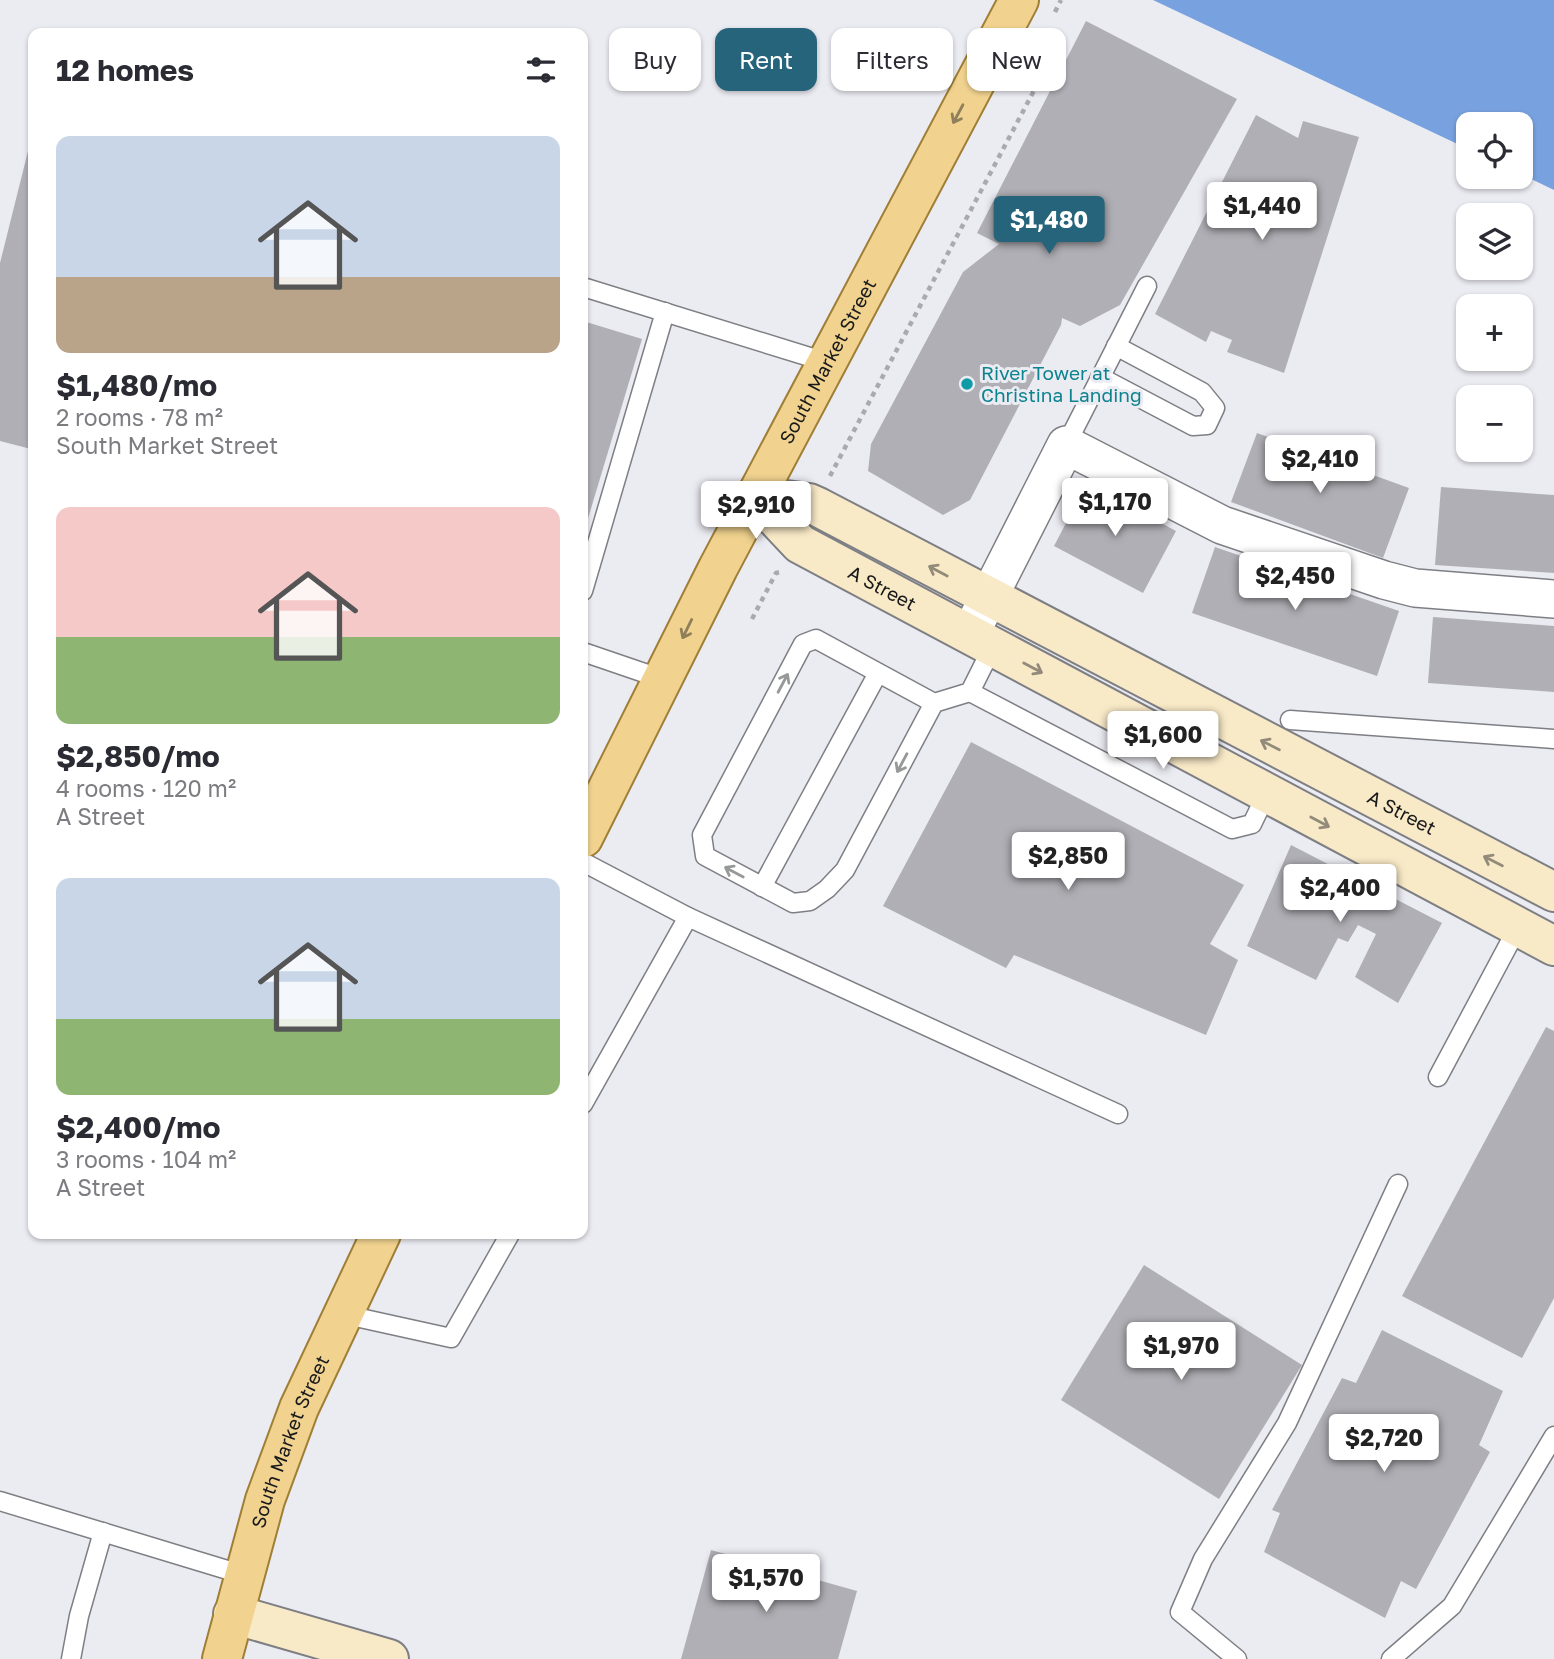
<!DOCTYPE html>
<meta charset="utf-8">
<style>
:root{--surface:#fff;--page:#f2f2f3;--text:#2b2b33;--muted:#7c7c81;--accent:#25647a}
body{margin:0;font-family:"Golos Text",sans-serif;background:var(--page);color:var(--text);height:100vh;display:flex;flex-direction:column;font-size:26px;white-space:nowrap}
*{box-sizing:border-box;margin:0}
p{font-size:23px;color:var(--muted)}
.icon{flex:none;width:38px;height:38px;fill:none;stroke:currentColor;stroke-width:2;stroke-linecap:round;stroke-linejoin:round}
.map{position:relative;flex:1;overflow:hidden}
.sheet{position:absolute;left:28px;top:28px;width:560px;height:1211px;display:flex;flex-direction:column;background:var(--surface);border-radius:14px;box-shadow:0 2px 5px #0004}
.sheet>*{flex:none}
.top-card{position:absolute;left:609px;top:28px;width:665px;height:63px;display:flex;gap:14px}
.fabs{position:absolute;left:1456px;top:112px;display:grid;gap:14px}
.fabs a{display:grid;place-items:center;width:77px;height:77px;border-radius:14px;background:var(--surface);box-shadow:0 2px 5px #0004;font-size:35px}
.price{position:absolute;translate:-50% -60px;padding:0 16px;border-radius:7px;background:#fff;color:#222;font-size:23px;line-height:46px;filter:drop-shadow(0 2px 4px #0008)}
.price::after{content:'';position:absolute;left:50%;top:42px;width:21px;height:16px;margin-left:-10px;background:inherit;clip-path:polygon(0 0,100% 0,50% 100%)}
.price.current{background:var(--accent);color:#fff}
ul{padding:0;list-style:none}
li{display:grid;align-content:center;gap:14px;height:371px;padding:0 28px}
li span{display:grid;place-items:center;height:217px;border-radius:14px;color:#555}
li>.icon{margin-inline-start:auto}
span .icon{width:126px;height:126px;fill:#fffc;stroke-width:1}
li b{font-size:30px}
h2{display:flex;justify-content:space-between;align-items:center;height:84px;padding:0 28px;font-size:30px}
.tag{padding:0 24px;border-radius:14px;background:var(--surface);box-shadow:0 2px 5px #0004;font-size:24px;line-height:63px}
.tag.current{background:var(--accent);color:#fff}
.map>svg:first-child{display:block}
.water{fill:#78a2df}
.building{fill:#afafb5}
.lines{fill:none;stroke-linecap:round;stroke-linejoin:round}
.lane-casing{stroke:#7e7f84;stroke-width:21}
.street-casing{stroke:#7e7f84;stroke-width:40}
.secondary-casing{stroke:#7e7f84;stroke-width:42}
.primary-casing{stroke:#9f7e36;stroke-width:42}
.path{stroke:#a9aaaf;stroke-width:4.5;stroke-dasharray:5 5;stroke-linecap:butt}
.lane{stroke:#fff;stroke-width:18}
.street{stroke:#fff;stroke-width:37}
.secondary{stroke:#f8e9c7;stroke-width:38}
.primary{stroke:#f1d38f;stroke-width:38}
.oneway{stroke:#8f7f5b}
.oneway2{stroke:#938b7a}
.oneway3{stroke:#979898}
.culture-dot{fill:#0f9aa8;stroke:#ebebf2;stroke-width:2.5}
.labels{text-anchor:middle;stroke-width:6;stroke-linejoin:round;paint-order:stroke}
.street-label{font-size:19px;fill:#18191b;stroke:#ebebf2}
.culture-label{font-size:19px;fill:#0d838f;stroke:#ebebf2;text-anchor:start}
</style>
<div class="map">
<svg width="1554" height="1659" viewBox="0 0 1554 1659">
<rect width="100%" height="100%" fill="#ebebf2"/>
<path class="water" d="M1153 0H1554V190L1521 174V124H1468V149Z"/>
<g class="building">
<path d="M1086 21 1237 99 1120 305 1080 326 1062 318 1061 325 970 500 943 515 868 471 871 444 963 272 999 244 977 233Z"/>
<path d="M1256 115 1298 138 1303 121 1359 137 1284 373 1227 352 1232 340 1211 331 1206 342 1155 314Z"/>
<path d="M32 135 33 438 31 449 0 441V263Z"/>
<path d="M583 321 642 339 583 535Z"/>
<path d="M1257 433 1409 488 1383 558 1231 502Z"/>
<path d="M1087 483 1176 531 1143 593 1054 546Z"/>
<path d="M1441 487 1554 495V573L1435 565Z"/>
<path d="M1215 547 1399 611 1377 676 1192 613Z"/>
<path d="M1433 617 1554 626V692L1428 683Z"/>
<path d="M971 742 1244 885 1210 944 1238 960 1206 1035 1014 955 1006 968 883 906Z"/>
<path d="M1291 845 1442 923 1398 1003 1355 977 1376 934 1358 925 1348 942 1338 938 1316 980 1247 946Z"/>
<path d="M1546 1027 1554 1031V1298L1522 1358 1402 1296Z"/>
<path d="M1144 1265 1302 1365 1219 1499 1061 1400Z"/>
<path d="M1382 1330 1503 1391 1479 1445 1490 1452 1416 1589 1401 1581 1385 1618 1264 1552 1280 1513 1272 1510 1342 1378 1356 1383Z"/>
<path d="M711 1550 857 1591 838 1659H681Z"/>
</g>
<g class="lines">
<g class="lane-casing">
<g id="lane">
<path d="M583 287 826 362"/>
<path d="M1100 377 1193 426 1207 425 1215 408 1202 392 1116 346"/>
<path d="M1066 445 1147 286"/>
<path d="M583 591 665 312"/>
<path d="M583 652 662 679"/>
<path d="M970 692 1232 829 1252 824 1267 793"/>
<path d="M934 703 816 639 803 644 702 835 705 856 793 903 810 901 827 889 845 870 934 703 970 692 993 646"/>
<path d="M1290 720 1554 739"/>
<path d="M583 862 688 917 583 1104"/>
<path d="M762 887 878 673"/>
<path d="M688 917 1118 1114"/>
<path d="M1438 1077 1518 927"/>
<path d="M342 1314 451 1338 510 1234"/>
<path d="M0 1501 244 1575"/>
<path d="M71 1659 79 1616 103 1532"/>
<path d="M1237 1659 1180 1612 1203 1559 1287 1423 1398 1184"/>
<path d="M1391 1659 1452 1606 1554 1436"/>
</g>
</g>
<g class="street-casing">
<path id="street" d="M970 634 1066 445 1222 525 1384 580 1415 588 1554 599"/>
</g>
<g class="secondary-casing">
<g id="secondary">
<path id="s1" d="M755 496 800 544 1554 946"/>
<path id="s2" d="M755 496 809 503 818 507 1554 892"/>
<path d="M233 1614 389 1659"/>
</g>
</g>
<g class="primary-casing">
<g id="primary">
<path id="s3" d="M583 838 718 568 1019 0"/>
<path id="s4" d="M222 1659 265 1500 299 1408 381 1234"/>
</g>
</g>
<g class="path">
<path d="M1055 12 1061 0"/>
<path d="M830 476 1037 85 1024 69"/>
<path d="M752 619 776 573 780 572"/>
</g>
<use href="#lane" class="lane"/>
<use href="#street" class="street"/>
<use href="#secondary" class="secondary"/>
<use href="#primary" class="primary"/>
</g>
<defs><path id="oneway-shaft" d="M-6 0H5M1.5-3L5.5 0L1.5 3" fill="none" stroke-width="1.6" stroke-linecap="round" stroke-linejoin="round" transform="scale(1.75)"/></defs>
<g class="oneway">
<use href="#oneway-shaft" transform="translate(958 114) rotate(118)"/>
<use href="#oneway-shaft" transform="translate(687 629) rotate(116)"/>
</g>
<g class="oneway2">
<use href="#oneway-shaft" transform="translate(938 571) rotate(-152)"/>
<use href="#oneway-shaft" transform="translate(1033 668) rotate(28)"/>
<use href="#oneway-shaft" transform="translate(1270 745) rotate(-153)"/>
<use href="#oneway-shaft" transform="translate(1320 822) rotate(28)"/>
<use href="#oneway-shaft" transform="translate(1493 861) rotate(-153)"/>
</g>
<g class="oneway3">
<use href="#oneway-shaft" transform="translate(783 683) rotate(-62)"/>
<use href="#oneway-shaft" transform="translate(902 763) rotate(118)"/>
<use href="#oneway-shaft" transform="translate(734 872) rotate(-152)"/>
</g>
<circle class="culture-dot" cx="967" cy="384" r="7"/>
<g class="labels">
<g class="street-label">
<text dy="7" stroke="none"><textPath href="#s3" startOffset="536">South Market Street</textPath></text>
<text dy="7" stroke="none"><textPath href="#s1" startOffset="159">A Street</textPath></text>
<text dy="7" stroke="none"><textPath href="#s2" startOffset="723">A Street</textPath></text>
<text dy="7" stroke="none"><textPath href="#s4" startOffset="228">South Market Street</textPath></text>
</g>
<g class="culture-label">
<text x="981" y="380">River Tower at<tspan x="981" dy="22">Christina Landing</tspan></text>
</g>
</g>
</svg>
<div class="fabs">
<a><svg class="icon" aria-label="locate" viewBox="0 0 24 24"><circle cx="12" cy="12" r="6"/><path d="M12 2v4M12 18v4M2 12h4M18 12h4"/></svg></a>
<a><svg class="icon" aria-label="layers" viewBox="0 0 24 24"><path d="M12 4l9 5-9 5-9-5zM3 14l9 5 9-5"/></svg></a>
<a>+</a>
<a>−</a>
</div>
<b class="price" style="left:1262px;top:242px">$1,440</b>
<b class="price current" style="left:1049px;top:256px">$1,480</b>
<b class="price" style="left:1320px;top:495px">$2,410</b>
<b class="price" style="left:1115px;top:538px">$1,170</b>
<b class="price" style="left:756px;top:541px">$2,910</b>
<b class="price" style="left:1295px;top:612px">$2,450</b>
<b class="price" style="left:1163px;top:771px">$1,600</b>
<b class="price" style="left:1068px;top:892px">$2,850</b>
<b class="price" style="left:1340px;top:924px">$2,400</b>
<b class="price" style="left:1181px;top:1382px">$1,970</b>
<b class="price" style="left:1384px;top:1474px">$2,720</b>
<b class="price" style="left:766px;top:1614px">$1,570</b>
<div class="top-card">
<a class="tag">Buy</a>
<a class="tag current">Rent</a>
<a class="tag">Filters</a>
<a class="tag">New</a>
</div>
<section class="sheet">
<h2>12 homes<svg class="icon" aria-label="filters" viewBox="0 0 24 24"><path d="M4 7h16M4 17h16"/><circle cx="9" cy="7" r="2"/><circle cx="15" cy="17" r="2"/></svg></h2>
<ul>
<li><span style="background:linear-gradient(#c9d6e8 65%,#b9a48a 0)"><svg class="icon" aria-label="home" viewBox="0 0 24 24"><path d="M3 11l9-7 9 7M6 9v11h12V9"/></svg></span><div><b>$1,480/mo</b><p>2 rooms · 78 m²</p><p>South Market Street</p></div></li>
<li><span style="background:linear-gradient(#f6c9c9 60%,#8fb573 0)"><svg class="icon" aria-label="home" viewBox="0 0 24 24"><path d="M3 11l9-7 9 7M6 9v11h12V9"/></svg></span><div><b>$2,850/mo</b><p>4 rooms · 120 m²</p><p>A Street</p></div></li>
<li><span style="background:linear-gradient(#c9d6e8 65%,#8fb573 0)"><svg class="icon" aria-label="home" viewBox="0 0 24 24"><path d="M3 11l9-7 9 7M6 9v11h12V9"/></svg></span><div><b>$2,400/mo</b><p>3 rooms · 104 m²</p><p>A Street</p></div></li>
</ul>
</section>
</div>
